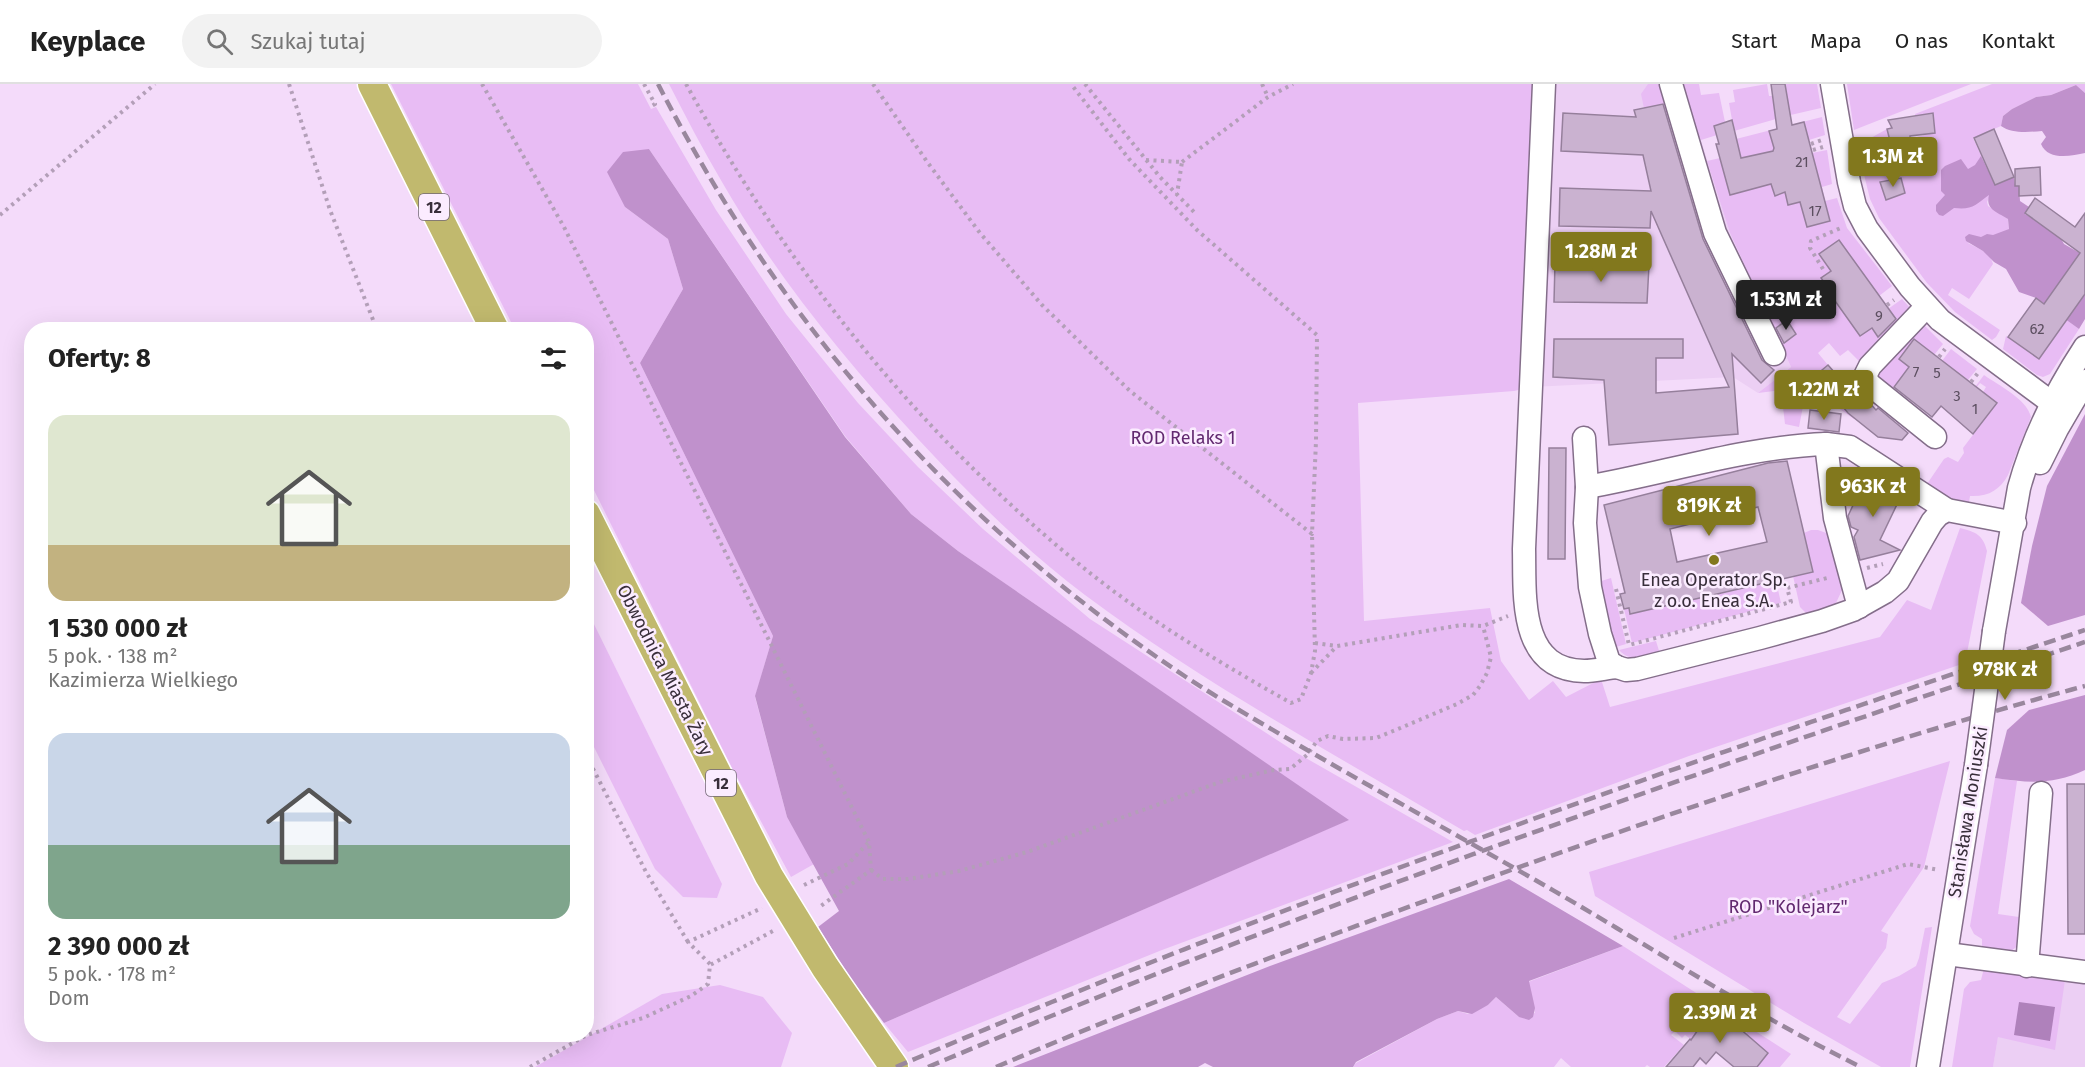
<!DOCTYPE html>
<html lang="pl">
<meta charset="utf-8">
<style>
:root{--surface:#fff;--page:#f2f2f2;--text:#222;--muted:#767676;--line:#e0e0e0;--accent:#82781d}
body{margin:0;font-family:"Fira Sans",sans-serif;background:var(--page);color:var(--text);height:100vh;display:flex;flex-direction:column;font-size:22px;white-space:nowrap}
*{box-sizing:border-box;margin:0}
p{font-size:20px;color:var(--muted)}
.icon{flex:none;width:33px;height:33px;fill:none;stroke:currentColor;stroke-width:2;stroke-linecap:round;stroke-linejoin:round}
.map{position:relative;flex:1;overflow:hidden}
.side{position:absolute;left:24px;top:238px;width:570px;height:720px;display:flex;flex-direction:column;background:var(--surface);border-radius:24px;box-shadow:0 6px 24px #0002}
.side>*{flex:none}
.price{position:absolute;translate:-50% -51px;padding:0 14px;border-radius:6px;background:var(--accent);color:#fff;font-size:20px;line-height:39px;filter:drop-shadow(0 2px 3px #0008)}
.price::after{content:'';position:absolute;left:50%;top:36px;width:18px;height:14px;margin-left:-9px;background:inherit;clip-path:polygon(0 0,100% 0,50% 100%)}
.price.on{background:#222;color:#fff}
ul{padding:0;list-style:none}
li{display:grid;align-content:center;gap:12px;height:318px;padding:0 24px}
li span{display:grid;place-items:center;height:186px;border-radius:18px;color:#555}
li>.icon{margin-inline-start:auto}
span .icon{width:108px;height:108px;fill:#fffc;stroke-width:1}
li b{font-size:26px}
h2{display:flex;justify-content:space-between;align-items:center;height:72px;padding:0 24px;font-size:26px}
header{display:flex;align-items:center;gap:36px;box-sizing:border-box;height:84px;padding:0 30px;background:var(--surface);border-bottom:2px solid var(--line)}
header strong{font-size:28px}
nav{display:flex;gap:33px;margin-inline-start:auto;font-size:21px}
.search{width:420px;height:54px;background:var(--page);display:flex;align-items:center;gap:15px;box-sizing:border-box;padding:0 21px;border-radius:33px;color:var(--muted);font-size:22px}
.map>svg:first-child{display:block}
.built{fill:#eccff4}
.green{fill:#e8bcf4}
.forest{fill:#c091cc}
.water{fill:#af81bb}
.building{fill:#cab2d0;stroke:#957f9b;stroke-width:1.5;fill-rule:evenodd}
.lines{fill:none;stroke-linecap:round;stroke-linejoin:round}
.minor-casing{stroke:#846e8a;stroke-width:25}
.major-casing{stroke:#fff;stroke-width:31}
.path{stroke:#b39fb8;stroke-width:4;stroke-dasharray:3 4.5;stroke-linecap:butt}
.minor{stroke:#fff;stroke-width:22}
.major{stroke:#c1b96e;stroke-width:28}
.rail{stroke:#99879d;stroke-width:4.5;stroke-dasharray:12 6;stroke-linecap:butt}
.minor-bridge-casing{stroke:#846e8a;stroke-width:25;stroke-linecap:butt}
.minor-bridge{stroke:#fff;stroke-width:22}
.poi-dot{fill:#82781d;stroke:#fbecff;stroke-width:2}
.labels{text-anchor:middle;stroke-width:5;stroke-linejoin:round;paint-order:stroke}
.number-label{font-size:15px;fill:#5c4f60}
.shield{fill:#fbecff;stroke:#726775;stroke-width:1.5}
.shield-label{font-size:16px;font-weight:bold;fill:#382e3a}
.park-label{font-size:18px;fill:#622970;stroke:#fbecff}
.poi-label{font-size:18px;fill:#382e3a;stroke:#fbecff}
.street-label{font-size:18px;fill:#382e3a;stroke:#fbecff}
</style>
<header>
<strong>Keyplace</strong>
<div class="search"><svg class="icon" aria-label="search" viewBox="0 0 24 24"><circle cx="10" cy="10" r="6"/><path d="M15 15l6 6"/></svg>Szukaj tutaj</div>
<nav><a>Start</a><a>Mapa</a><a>O nas</a><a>Kontakt</a></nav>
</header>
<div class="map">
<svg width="2085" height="983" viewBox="0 0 2085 983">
<rect width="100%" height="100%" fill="#f4dbfa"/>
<g class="built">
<path d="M1544 0H1676L1687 34 1701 56 1730 149 1791 283 1758 309 1733 293 1532 303Z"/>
<path d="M2065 896 2085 897V983H1993L1998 952Z"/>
</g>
<g class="green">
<path d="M391 0H638L651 25 656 23 716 126 786 230 858 319 918 383 983 445 1090 535 1297 669 1453 758 1162 866 908 968 884 939 1348 736 958 467 911 430 845 352 649 65 625 123 668 155 683 205 640 279 773 552 755 613 787 733 814 780 791 793 731 682 587 392 586 246H515Z"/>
<path d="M669 0H1544L1532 303 1514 307 1358 319 1364 537 1490 524 1501 577 1529 616 1553 597 1566 613 1601 595 1610 623 1880 553 1907 516 1931 526 1960 444C1976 448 1983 451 1987 467L1965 579 1689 672 1475 751 1467 746 1464 747C1336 671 1204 600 1085 511 1024 465 970 411 918 355 845 276 776 192 722 98 703 66 686 33 669 0Z"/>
<path d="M1648 0H1665L1675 36 1667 38 1663 20 1644 24 1641 10Z"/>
<path d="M1677 0H1699L1701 11 1719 9 1725 38 1714 42 1717 51 1701 56 1687 34Z"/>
<path d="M1767 0 1769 12H1772L1776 35 1734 47 1729 19 1735 18 1733 6Z"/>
<path d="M1785 0H1817L1821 24 1782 33 1785 11 1787 10Z"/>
<path d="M1847 0H1971L1854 46Z"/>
<path d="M1992 0H2085V9L2076 1 2051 11 2036 13 2012 25 2003 32 2001 42 1973 54 1995 101 1987 118 1988 122C1995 127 2002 130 2008 135L2009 145C1996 155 1983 148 1968 159 1979 165 1990 168 1993 180L1969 215 1952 204 1948 211 2000 246 1996 253 1992 256 1955 228 1927 199 1879 134 1870 115 1857 62 1867 58V56L1887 45 1892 61C1907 57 1920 51 1935 49L1933 29 1915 32V30Z"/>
<path d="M1822 33 1825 51 1809 56 1812 69 1827 66 1832 100 1822 103 1825 117 1837 114 1847 144 1892 202 1879 212 1888 225 1902 215 1913 227 1878 255 1881 261 1860 278 1848 266 1840 272 1829 259 1818 269 1828 281 1817 291 1861 327 1854 335 1810 304 1805 312 1799 343 1785 340 1781 306 1758 309 1791 283 1730 149 1707 77 1720 74 1736 55Z"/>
<path d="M2067 236 2079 245 2050 290 2043 293 2037 291 2003 265 2006 252 2039 275Z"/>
<path d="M1920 237 1943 260 1934 271 1914 256 1899 275 1912 285 1903 292 1888 310 1874 287Z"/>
<path d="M1951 265 1977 285 1967 297 1942 277Z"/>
<path d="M1984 291C1998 301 2027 315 2031 333L2008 391C2000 406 1988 413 1970 412L1969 418C1952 417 1941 409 1927 400L1944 375 1948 373 1958 378 1964 369 1963 364 1997 319 1983 308 1986 303 1980 299 1976 304 1975 303Z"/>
<path d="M1811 446H1818L1829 450 1843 504 1835 521 1807 530 1800 523 1793 492 1813 488 1804 449Z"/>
<path d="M1611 494 1626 560 1616 563 1598 498Z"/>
<path d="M1776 497 1781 519 1632 559 1624 525 1629 524 1631 530Z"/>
<path d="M587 526 722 800 717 814 683 813 655 785 587 649Z"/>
<path d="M1656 557 1660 570C1645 574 1631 579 1619 566Z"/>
<path d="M1950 677 1924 783 1881 847 1888 850 1886 864 1837 933 1850 940 1882 899 1899 892 1916 882 1919 874 1925 844 1932 843 1910 983H1881L1804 939 1595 812 1589 788Z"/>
<path d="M1995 694 2017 697 1998 830 2019 833 2022 838 2019 861 2011 867 1982 864V855L1974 850 1970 842Z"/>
<path d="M1623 862 1715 921 1692 956 1685 951 1682 954 1675 947 1671 951 1684 961 1664 983H1650L1647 981 1645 983H1571L1561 974 1554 983H1353L1356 979 1437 935 1458 927 1468 930 1488 921 1496 913 1519 933 1535 929 1528 898Z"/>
<path d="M1984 884 2065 896 2055 966 1998 953 1993 983H1952L1964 905 1970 898 1981 896Z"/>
<path d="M720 901 763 913 792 949 781 983H535L662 910Z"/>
<path d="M1749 943 1791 970 1780 983H1757L1768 969 1746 951Z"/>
</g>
<g class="forest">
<path d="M2076 1 2085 9V69C2071 72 2048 77 2041 60L2046 53 2042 47C2029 48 2012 50 2001 42L2003 32 2012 25 2036 13 2051 11Z"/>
<path d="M649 65 845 353 911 430 958 467 1349 736 884 939 852 896 818 843 839 827 787 733 755 612 773 552 640 279 683 205 668 155 625 123 607 88 623 68Z"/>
<path d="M1981 72 1995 101 2014 93 2015 101 2019 102 2020 117 2029 123 2025 130 2059 151 2064 160 2085 172V235L2079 245 2036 214 2019 208 2006 185 1994 178 1983 167 1966 157 1965 153 1969 150 1981 153 1987 150 1993 151 2009 145 2008 135C1998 128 1985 126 1989 111 1975 121 1973 126 1954 124L1943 132 1939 131 1936 127V121L1945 111 1941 107V86L1945 82 1961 75 1968 85 1975 81Z"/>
<path d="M2085 330V531L2048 542 2021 519 2032 462 2047 402Z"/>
<path d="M2085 611V686C2053 701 2029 699 1995 694L2007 646 2029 626Z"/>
<path d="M1509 795 1623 862 1529 897 1535 924 1533 933 1529 936 1519 933 1496 913 1488 921 1472 930 1458 927 1437 935 1356 978 1353 983H1213L1205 979 1198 983H1013L1270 882Z"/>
</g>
<path class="water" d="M2019 918 2055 923 2050 957 2014 951Z"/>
<g class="building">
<path d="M1771 0H1785L1792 41 1804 38 1830 137 1807 143 1800 118 1788 121 1785 108 1775 112 1771 100 1730 111 1716 60H1719L1714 42 1732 36 1741 74 1773 67 1774 64 1769 47 1777 45Z"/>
<path d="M1663 20 1703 155 1762 276 1774 286 1761 299 1732 270 1738 350 1609 361 1604 296 1553 293 1554 255H1683V274H1656V309L1729 303 1651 127 1650 144 1559 142 1560 104 1651 107 1643 71 1561 67 1563 29 1636 33 1634 26Z"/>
<path d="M1933 29 1935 49 1910 52V56L1891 61 1887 45 1892 44 1888 36Z"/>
<path d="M1994 45 2014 93 1995 101 1974 54Z"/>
<path d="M2040 83 2041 111 2019 112V102H2015V85Z"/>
<path d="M1901 94 1905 109 1886 116 1880 98Z"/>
<path d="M2035 114 2075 143 2085 129V210L2039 275 2008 253 2036 214 2044 220 2080 169 2025 129Z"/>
<path d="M1839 156 1896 235 1878 253 1872 244 1860 252 1828 207 1830 206 1821 194 1831 187 1819 170Z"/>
<path d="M1555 179 1649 181 1647 219 1554 218Z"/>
<path d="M1787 236 1796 250 1784 259 1776 244Z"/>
<path d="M1914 255 1997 319 1973 350 1941 322 1932 333 1894 303 1909 283 1899 275Z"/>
<path d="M1828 281 1850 306 1854 302 1876 326 1878 324 1908 349 1902 356 1878 353 1848 329 1816 291Z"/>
<path d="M1810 326 1841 330 1839 348 1808 344Z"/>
<path d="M1549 364H1566L1565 475H1548Z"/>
<path d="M1787 377 1813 488 1630 530 1629 524 1624 525 1620 510 1625 509 1604 421 1768 379ZM1758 423 1767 458 1677 478 1670 445Z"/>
<path d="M1867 391 1901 412 1880 456 1900 466 1860 476 1854 453 1858 446 1851 443 1848 432Z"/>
<path d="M2067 700H2085V850H2068Z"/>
<path d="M1715 921 1732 932 1730 936 1768 969 1757 983H1734L1716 968 1706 980 1700 974 1693 983H1666L1690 955 1691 956Z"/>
</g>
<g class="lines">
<g class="minor-casing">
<g id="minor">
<path d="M1544 0 1524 465C1525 511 1518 586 1584 587 1595 587 1606 584 1617 583"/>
<path d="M1671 0 1715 149 1774 270"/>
<path d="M1832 0 1849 98 1855 122 1867 145 1910 203 1940 236 2052 319"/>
<path d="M1927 222 1870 282 1865 292 1869 300 1935 353"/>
<path d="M1584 354 1587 403 1585 439 1590 503 1600 550 1609 578 1617 583 1626 586 1637 585 1760 554 1822 537 1853 526 1885 508 1898 497 1932 438 1938 431 1947 426 2015 439"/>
<path d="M2040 379 2057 345 2085 297"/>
<path d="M1587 403C1666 389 1745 363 1826 360"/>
<path d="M1859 523 1835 434 1826 360 1850 363 1947 426"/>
<path d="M1994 547 2019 404C2033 353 2056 307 2085 263"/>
<path d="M1947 870 2085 888"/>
<path d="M2027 882 2041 709"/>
<path d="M1928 983 1976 681"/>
</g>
</g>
<g class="major-casing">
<g id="major">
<path d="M372 0 495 246"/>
<path d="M586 430 769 792 825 883 894 983"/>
</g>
</g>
<g class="path">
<path d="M289 0 330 126 377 246"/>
<path d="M482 0 564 143 869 758 871 786 818 824"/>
<path d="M644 0 655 20 650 23"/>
<path d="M686 0C791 190 920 352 1090 489 1153 539 1222 580 1291 619L1301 615 1311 589 1315 567 1312 450"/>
<path d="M873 0 928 79 980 149 1042 221 1130 307 1312 450 1316 357 1317 251 1197 146 1129 75 1071 0"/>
<path d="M1085 0 1160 93 1196 130"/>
<path d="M1262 0 1268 13"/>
<path d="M1811 60 1822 56"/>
<path d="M1813 66 1823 63"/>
<path d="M1146 76 1182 78 1177 110"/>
<path d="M1182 78 1268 13 1293 0"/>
<path d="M0 131 155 0"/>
<path d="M1823 185 1810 164 1811 157 1843 143"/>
<path d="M1887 221 1894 216"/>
<path d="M1939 273 1945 265"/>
<path d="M1971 298 1978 289"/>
<path d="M1867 484 1883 480"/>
<path d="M1616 505 1629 561 1791 518 1787 504 1831 493"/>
<path d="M1315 559 1337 562 1462 541 1483 542 1508 532"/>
<path d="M1311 589 1337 562"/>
<path d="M586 671 646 788 688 858"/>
<path d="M871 786 883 795H908L959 787 1027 768 1220 698 1274 686 1290 685 1307 671 1317 657 1328 652 1343 655 1376 654 1398 645 1457 620 1473 611 1480 602 1487 589 1491 573 1483 542"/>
<path d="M804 801 848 780 868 759"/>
<path d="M1674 854 1908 780 1939 786"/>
<path d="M710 880 688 858 762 824"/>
<path d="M530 983 587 951 643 934 691 912 708 900 710 881 773 847"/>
</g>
<use href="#minor" class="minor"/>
<use href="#major" class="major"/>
<g class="rail">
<path d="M658 0C786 248 954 438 1186 593 1224 618 1263 640 1302 663 1380 708 1458 752 1537 797 1645 859 1749 928 1861 983"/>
<path d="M896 983C1284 817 1684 679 2085 546"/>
<path d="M928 983C1307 823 1695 689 2085 558"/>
<path d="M996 983C1165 911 1338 848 1511 786 1700 719 1891 654 2085 602"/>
</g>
<g class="minor-bridge-casing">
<path id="minor-bridge" d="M1976 681 1994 547"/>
</g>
<use href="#minor-bridge" class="minor-bridge"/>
</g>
<circle class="poi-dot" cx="1714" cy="476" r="6"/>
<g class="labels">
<g class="number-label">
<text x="1802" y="83">21</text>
<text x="1815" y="132">17</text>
<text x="1879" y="237">9</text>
<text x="2037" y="250">62</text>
<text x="1916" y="293">7</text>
<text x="1937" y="294">5</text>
<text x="1957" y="317">3</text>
<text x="1975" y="330">1</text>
</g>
<g class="shield">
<rect x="419" y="110" width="30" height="26" rx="4.5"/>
<rect x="706" y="686" width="30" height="26" rx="4.5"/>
</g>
<g class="shield-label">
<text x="434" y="129">12</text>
<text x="721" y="705">12</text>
</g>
<g class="park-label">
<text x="1183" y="360">ROD Relaks 1</text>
<text x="1788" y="829">ROD "Kolejarz"</text>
</g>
<g class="poi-label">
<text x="1714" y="502">Enea Operator Sp.<tspan x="1714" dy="21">z o.o. Enea S.A.</tspan></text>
</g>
<g class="street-label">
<text transform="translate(665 586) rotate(63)" y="6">Obwodnica Miasta Żary</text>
<text transform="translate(1968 728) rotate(-81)" y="6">Stanisława Moniuszki</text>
</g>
</g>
</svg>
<b class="price" style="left:1893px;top:104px">1.3M zł</b>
<b class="price" style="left:1601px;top:199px">1.28M zł</b>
<b class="price on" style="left:1786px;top:247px">1.53M zł</b>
<b class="price" style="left:1824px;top:337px">1.22M zł</b>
<b class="price" style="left:1873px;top:434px">963K zł</b>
<b class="price" style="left:1709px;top:453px">819K zł</b>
<b class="price" style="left:2005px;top:617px">978K zł</b>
<b class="price" style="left:1720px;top:960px">2.39M zł</b>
<section class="side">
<h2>Oferty: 8<svg class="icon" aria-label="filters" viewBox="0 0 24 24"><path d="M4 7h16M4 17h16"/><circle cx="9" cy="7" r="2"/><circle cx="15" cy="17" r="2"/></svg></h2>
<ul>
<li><span style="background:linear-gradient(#dfe7d0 70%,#c2b280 0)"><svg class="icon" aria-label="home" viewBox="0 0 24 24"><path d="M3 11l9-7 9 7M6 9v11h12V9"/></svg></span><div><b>1 530 000 zł</b><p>5 pok. · 138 m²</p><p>Kazimierza Wielkiego</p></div></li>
<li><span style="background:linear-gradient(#c9d6e8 60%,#7fa58c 0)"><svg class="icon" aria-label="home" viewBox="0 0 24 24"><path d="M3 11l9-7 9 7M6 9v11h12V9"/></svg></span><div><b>2 390 000 zł</b><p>5 pok. · 178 m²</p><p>Dom</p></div></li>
</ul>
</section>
</div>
